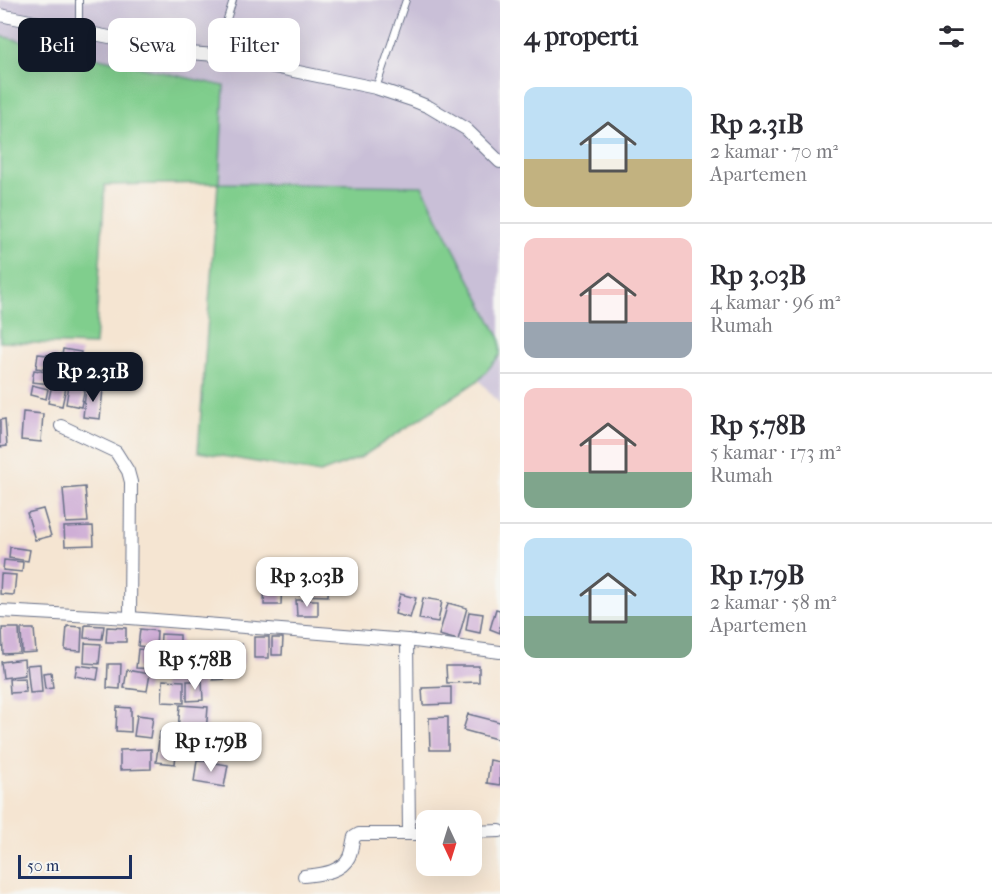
<!DOCTYPE html>
<html lang="id">
<meta charset="utf-8">
<style>
:root{--surface:#fff;--page:#f7f7f7;--text:#2b2b33;--muted:#7c7c81;--line:#e1e1e2;--accent:#111827}
body{margin:0;font-family:"IM FELL French Canon",serif;background:var(--page);color:var(--text);height:100vh;display:flex;flex-direction:column;font-size:22px;white-space:nowrap}
*{box-sizing:border-box;margin:0}
p{font-size:20px;color:var(--muted)}
.icon{flex:none;width:33px;height:33px;fill:none;stroke:currentColor;stroke-width:2;stroke-linecap:round;stroke-linejoin:round}
.map{position:relative;flex:1;overflow:hidden}
.side{display:flex;flex-direction:column;background:var(--surface);width:492px}
.side>*{flex:none}
.guide{position:absolute;left:18px;top:18px;width:392px;height:54px;display:flex;gap:12px}
.needle{width:39px;rotate:176deg}
.tools{position:absolute;left:416px;top:810px;display:grid;gap:12px}
.tools a{display:grid;place-items:center;width:66px;height:66px;border-radius:12px;background:var(--surface);box-shadow:0 6px 24px #0002;font-size:30px}
.scale{position:absolute;left:18px;bottom:15px;width:114px;box-sizing:border-box;padding-left:6px;border:3px solid #1b2f5e;border-top:0;font-size:16px;line-height:21px;white-space:nowrap;color:#1b2f5e;-webkit-text-stroke:4px #f6f6f2;paint-order:stroke}
.price{position:absolute;translate:-50% -51px;padding:0 14px;border-radius:12px;background:#fff;color:#222;font-size:20px;line-height:39px;filter:drop-shadow(0 2px 3px #0008)}
.price::after{content:'';position:absolute;left:50%;top:36px;width:18px;height:14px;margin-left:-9px;background:inherit;clip-path:polygon(0 0,100% 0,50% 100%)}
.price.selected{background:var(--accent);color:#fff}
ul{padding:0;list-style:none}
li{display:flex;align-items:center;gap:18px;height:150px;padding:0 24px}
li+li{border-top:2px solid var(--line)}
li span{display:grid;place-items:center;flex:none;width:168px;height:120px;border-radius:12px;color:#555}
li>.icon{margin-inline-start:auto}
span .icon{width:72px;height:72px;fill:#fffc;stroke-width:1}
li b{font-size:26px}
h2{display:flex;justify-content:space-between;align-items:center;height:72px;padding:0 24px;font-size:26px}
.tag{padding:0 21px;border-radius:12px;background:var(--surface);box-shadow:0 6px 24px #0002;font-size:21px;line-height:54px}
.tag.selected{background:var(--accent);color:#fff}
main{display:flex;flex:1;min-height:0}
.map>svg:first-child{display:block}
.industrial{fill:#c9bfd7}
.green{fill:#80ce8d;stroke:#4e7e76;stroke-width:1.5}
.building{fill:#cfaed6}
.lines{fill:none;stroke-linecap:round;stroke-linejoin:round}
.service-casing{stroke:#676f87;stroke-width:8}
.minor-casing{stroke:#676f87;stroke-width:14}
.service{stroke:#fff;stroke-width:6}
.minor{stroke:#fff;stroke-width:12}
</style>
<main>
<div class="map">
<svg width="500" height="894" viewBox="0 0 500 894">
<rect width="100%" height="100%" fill="#f6f6f2"/>
<filter id="ink" filterUnits="userSpaceOnUse"><feTurbulence type="fractalNoise" baseFrequency=".0167" numOctaves="2"/><feDisplacementMap in="SourceGraphic" scale="12" xChannelSelector="R" yChannelSelector="G"/><feConvolveMatrix kernelMatrix="1 2 1 2 8 2 1 2 1" color-interpolation-filters="sRGB"/></filter>
<filter id="wash" filterUnits="userSpaceOnUse"><feTurbulence type="fractalNoise" baseFrequency=".008" numOctaves="4" result="noise"/><feDisplacementMap in="SourceGraphic" scale="24" xChannelSelector="R" yChannelSelector="G"/><feGaussianBlur stdDeviation="1.35" result="paint"/><feColorMatrix in="noise" values="0 0 0 0 0 0 0 0 0 0 0 0 0 0 0 0 0 1.4 0 .05"/><feComposite in="paint" operator="in"/></filter>
<g filter="url(#wash)">
<rect width="100%" height="100%" fill="#f5e5d2"/>
<g class="industrial">
<path d="M0 0H500V339L422 186 219 183 224 86 0 36Z"/>
<path d="M500 355V404L479 380Z"/>
</g>
<path class="green" d="M0 36 224 86 219 183 422 186 500 339V355L479 380 360 458 320 473 198 452 218 183 105 185 95 345 0 342Z"/>
<g id="blocks">
<g class="building">
<path d="M63 349 81 352 78 371 60 368Z"/>
<path d="M38 354 57 356 56 371 36 368Z"/>
<path d="M34 370 53 373 51 384 32 382Z"/>
<path d="M54 375 68 378 62 406 48 403Z"/>
<path d="M32 385 48 389 46 399 30 395Z"/>
<path d="M69 385 85 387 81 407 66 404Z"/>
<path d="M86 388 103 389 100 419 83 417Z"/>
<path d="M23 412 43 414 41 442 21 440Z"/>
<path d="M5 419 7 446 0 447V420Z"/>
<path d="M85 487 88 522 66 523 63 489Z"/>
<path d="M43 509 51 536 35 540 27 513Z"/>
<path d="M93 526 94 545 65 546 64 527Z"/>
<path d="M10 547 30 550 28 561 9 558Z"/>
<path d="M4 560 23 562 22 572 3 570Z"/>
<path d="M1 574 16 575 14 595 0 594Z"/>
<path d="M299 576 329 577 328 596 299 595Z"/>
<path d="M265 578H282L281 605H264Z"/>
<path d="M400 594 416 598 410 618 395 614Z"/>
<path d="M423 598 442 601 438 622 419 619Z"/>
<path d="M296 600H318V616H297Z"/>
<path d="M448 603 467 608 458 640 439 635Z"/>
<path d="M496 609 500 610V633L490 629Z"/>
<path d="M469 612 483 614 480 633 466 630Z"/>
<path d="M85 625 104 626 102 639 84 638Z"/>
<path d="M67 626 82 627 81 651 65 650Z"/>
<path d="M107 627 126 628V642H106Z"/>
<path d="M2 628H19L20 653 3 654Z"/>
<path d="M21 629H34L36 652 22 653Z"/>
<path d="M140 629 157 631 156 648 138 646Z"/>
<path d="M161 634 180 635V652L160 651Z"/>
<rect x="254" y="637" width="15" height="21"/>
<path d="M272 638H283L282 655H272Z"/>
<path d="M85 643 101 644 99 664 84 663Z"/>
<path d="M224 644H242L243 664 225 665Z"/>
<path d="M138 649 156 651 155 669 136 668Z"/>
<path d="M166 655 188 656 187 671H166Z"/>
<path d="M223 655 226 679 213 680 210 657Z"/>
<path d="M207 656 208 675H193V657Z"/>
<path d="M24 659 25 675 3 678 1 662Z"/>
<path d="M40 664 42 692 30 693 27 665Z"/>
<path d="M108 664H121L120 689 107 688Z"/>
<path d="M77 665 99 668 97 680 75 676Z"/>
<path d="M446 666H479V682L447 683Z"/>
<path d="M127 670 150 674 147 691 124 688Z"/>
<path d="M51 672 53 688 45 689 43 673Z"/>
<path d="M25 678 26 692 10 693 9 679Z"/>
<path d="M163 680 184 681V703L162 702Z"/>
<path d="M187 681H202L203 700 187 701Z"/>
<path d="M451 687V704L423 705 422 688Z"/>
<path d="M180 705 208 707 206 733 178 731Z"/>
<path d="M117 707 131 708V732L116 731Z"/>
<path d="M468 714 500 722V740L463 730Z"/>
<path d="M137 715 153 717 150 738 134 736Z"/>
<path d="M448 717V750H430L429 718Z"/>
<path d="M160 732 178 734 175 764 156 762Z"/>
<path d="M151 749V769L120 770V750Z"/>
<path d="M197 760 228 765 224 787 194 782Z"/>
<path d="M490 760 500 762V785L487 783Z"/>
</g>
</g>
</g>
<g filter="url(#ink)">
<use href="#blocks" fill-opacity="0" stroke="#676f87" stroke-width="1.5"/>
<g class="lines">
<g class="service-casing">
<g id="service">
<path d="M79 30V0"/>
<path d="M216 54 233 0"/>
<path d="M376 88 406 0"/>
</g>
</g>
<g class="minor-casing">
<g id="minor">
<path d="M0 15 189 53 216 55 376 88 412 100 429 107 466 129 500 162"/>
<path d="M61 426 116 452 128 471 131 482 130 618"/>
<path d="M0 611 130 618 407 640 500 652"/>
<path d="M407 640 409 834H426"/>
<path d="M471 832 500 831"/>
<path d="M304 876C320 874 341 873 349 857 352 850 352 844 354 837L359 834H409"/>
</g>
</g>
<use href="#service" class="service"/>
<use href="#minor" class="minor"/>
</g>
</g>
</svg>
<div class="tools">
<a><svg class="needle" viewBox="-14 -14 28 28"><path d="M0-13l5 13h-10z" fill="#e53935"/><path d="M0 13l5-13h-10z" fill="#7c7c81"/></svg></a>
</div>
<div class="scale">50 m</div>
<b class="price selected" style="left:93px;top:403px">Rp 2.31B</b>
<b class="price" style="left:307px;top:608px">Rp 3.03B</b>
<b class="price" style="left:195px;top:691px">Rp 5.78B</b>
<b class="price" style="left:211px;top:773px">Rp 1.79B</b>
<div class="guide">
<a class="tag selected">Beli</a>
<a class="tag">Sewa</a>
<a class="tag">Filter</a>
</div>
</div>
<section class="side">
<h2>4 properti<svg class="icon" aria-label="filters" viewBox="0 0 24 24"><path d="M4 7h16M4 17h16"/><circle cx="9" cy="7" r="2"/><circle cx="15" cy="17" r="2"/></svg></h2>
<ul>
<li><span style="background:linear-gradient(#bfe0f5 60%,#c2b280 0)"><svg class="icon" aria-label="home" viewBox="0 0 24 24"><path d="M3 11l9-7 9 7M6 9v11h12V9"/></svg></span><div><b>Rp 2.31B</b><p>2 kamar · 70 m²</p><p>Apartemen</p></div></li>
<li><span style="background:linear-gradient(#f6c9c9 70%,#9aa5b1 0)"><svg class="icon" aria-label="home" viewBox="0 0 24 24"><path d="M3 11l9-7 9 7M6 9v11h12V9"/></svg></span><div><b>Rp 3.03B</b><p>4 kamar · 96 m²</p><p>Rumah</p></div></li>
<li><span style="background:linear-gradient(#f6c9c9 70%,#7fa58c 0)"><svg class="icon" aria-label="home" viewBox="0 0 24 24"><path d="M3 11l9-7 9 7M6 9v11h12V9"/></svg></span><div><b>Rp 5.78B</b><p>5 kamar · 173 m²</p><p>Rumah</p></div></li>
<li><span style="background:linear-gradient(#bfe0f5 65%,#7fa58c 0)"><svg class="icon" aria-label="home" viewBox="0 0 24 24"><path d="M3 11l9-7 9 7M6 9v11h12V9"/></svg></span><div><b>Rp 1.79B</b><p>2 kamar · 58 m²</p><p>Apartemen</p></div></li>
</ul>
</section>
</main>
